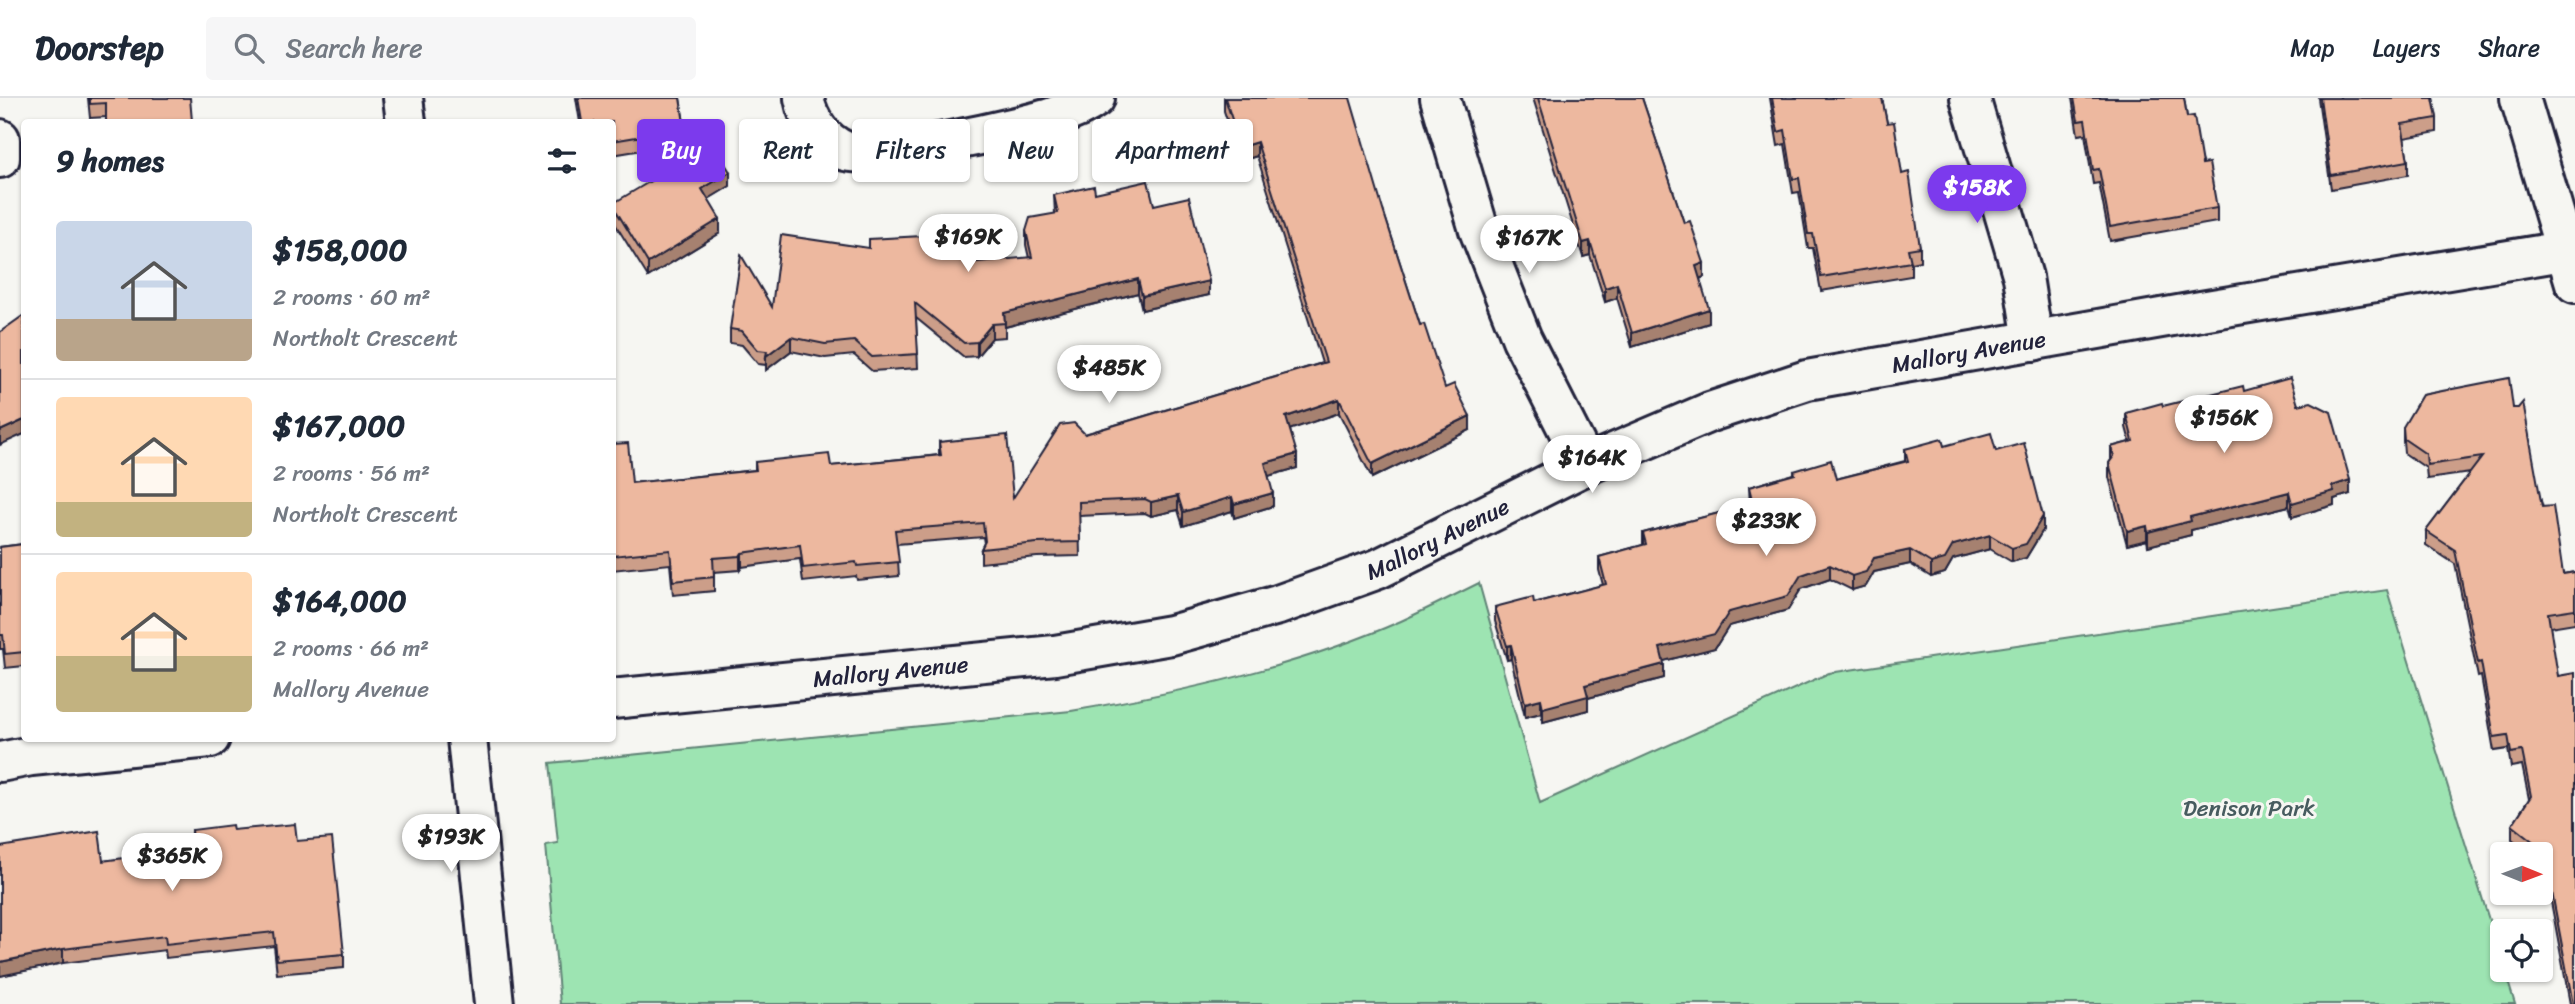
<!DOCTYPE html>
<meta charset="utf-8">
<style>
:root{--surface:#fff;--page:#f6f6f7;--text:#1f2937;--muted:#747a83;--line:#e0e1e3;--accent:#7c3aed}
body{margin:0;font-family:Sriracha,sans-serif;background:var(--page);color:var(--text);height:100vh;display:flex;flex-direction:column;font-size:26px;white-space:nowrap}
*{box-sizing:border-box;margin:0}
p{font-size:23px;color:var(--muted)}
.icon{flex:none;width:38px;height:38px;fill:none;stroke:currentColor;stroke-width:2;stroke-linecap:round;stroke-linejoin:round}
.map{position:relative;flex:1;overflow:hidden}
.sheet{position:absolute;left:21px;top:21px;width:595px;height:623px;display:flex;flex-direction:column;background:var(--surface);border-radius:7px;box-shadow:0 2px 5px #0004}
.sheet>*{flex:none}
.guide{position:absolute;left:637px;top:21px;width:665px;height:63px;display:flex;gap:14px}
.needle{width:46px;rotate:91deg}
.tools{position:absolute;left:2490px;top:744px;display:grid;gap:14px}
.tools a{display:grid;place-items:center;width:63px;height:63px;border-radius:7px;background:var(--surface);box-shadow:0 2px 5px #0004;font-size:35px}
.price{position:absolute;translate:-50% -60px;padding:0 16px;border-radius:24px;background:#fff;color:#222;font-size:23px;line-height:46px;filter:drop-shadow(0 2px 4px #0008)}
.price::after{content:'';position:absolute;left:50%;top:42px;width:21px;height:16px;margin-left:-10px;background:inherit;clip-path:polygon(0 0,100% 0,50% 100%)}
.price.active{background:var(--accent);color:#fff}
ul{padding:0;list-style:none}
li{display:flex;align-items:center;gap:21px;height:175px;padding:0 35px}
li+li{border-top:2px solid var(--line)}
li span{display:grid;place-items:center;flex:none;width:196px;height:140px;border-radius:7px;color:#555}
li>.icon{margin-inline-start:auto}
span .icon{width:84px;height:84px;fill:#fffc;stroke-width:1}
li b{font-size:30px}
h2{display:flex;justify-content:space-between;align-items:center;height:84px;padding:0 35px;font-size:30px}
.tag{padding:0 24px;border-radius:7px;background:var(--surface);box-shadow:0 2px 5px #0004;font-size:24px;line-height:63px}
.tag.active{background:var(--accent);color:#fff}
header{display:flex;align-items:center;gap:42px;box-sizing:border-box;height:98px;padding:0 35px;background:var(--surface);border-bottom:2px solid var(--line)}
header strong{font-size:33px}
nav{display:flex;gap:38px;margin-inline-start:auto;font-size:24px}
.search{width:490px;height:63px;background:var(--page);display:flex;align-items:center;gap:18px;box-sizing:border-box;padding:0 24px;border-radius:7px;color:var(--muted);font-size:26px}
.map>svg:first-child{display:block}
.green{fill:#9de4b2;stroke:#608376;stroke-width:2}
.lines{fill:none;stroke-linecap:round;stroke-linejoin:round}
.street-casing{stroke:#22223b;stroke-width:44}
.secondary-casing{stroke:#22223b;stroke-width:44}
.street{stroke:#f6f6f2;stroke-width:38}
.secondary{stroke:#f6f6f2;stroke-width:38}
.wall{fill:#cc9e89;stroke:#22223b;stroke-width:2}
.shaded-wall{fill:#a6816f;stroke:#22223b;stroke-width:2}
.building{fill:#edb89f;stroke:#22223b;stroke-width:2}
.labels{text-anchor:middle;stroke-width:6;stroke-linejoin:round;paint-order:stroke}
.street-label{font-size:23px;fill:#22223b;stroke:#f6f6f2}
.park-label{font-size:23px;fill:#475c5f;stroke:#f6f6f2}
</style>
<header>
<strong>Doorstep</strong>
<div class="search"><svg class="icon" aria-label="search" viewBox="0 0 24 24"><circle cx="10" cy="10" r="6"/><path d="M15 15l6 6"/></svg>Search here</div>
<nav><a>Map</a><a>Layers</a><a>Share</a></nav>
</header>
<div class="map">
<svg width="2575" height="906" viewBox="0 0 2575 906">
<rect width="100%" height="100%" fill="#f6f6f2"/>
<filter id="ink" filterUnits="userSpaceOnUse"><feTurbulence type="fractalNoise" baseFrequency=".0143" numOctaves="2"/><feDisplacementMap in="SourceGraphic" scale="14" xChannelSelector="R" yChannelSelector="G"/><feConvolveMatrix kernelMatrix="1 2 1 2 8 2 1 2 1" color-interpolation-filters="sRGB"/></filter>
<g filter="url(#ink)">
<path class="green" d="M1479 485 1540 705 1829 575 2387 492 2515 906H560L546 747 558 745 550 665 1071 613C1183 594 1297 569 1401 523 1427 511 1453 498 1479 485Z"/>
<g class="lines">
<g class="street-casing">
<g id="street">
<path d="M804 0C808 22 823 44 845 53 870 63 1026 29 1056 18 1069 14 1084 8 1095 0"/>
<path d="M1440 0 1479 132 1522 241 1586 367"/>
<path d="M1970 0 2023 179 2033 243"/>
<path d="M2520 0 2575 185"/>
<path d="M0 41V60"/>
</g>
</g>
<g class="secondary-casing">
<g id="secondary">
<path d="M403 0 406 24"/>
<path id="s1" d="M612 601 1055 557 1171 537 1278 507 1378 471 1586 367 1710 314 1807 282 2201 213 2575 151"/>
<path d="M467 640 494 906"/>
<path d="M0 664 31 658 210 640"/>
</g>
</g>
<use href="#street" class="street"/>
<use href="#secondary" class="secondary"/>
</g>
<g class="wall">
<path d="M88 0H190L106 19 90 20Z"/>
<path d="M576 0H680L685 31V45L612 57V24H580Z"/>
<path d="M1224 0 1383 112 1420 227 1445 290 1470 332 1372 380 1339 315 1290 331 1297 370 1268 378 1273 408 1234 420 1232 413 1183 428 1178 412 1151 418 1145 415 1079 418 1080 458 1037 459 981 465V451L984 445 983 439 897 446 899 478 857 482 856 478 803 484 800 461 742 469 740 472 714 474V493L673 497 670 466 612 472V346L632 385 755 372V364L831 368 939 357V344L1013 400 1085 336 1322 265 1257 58 1241 63 1224 13Z"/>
<path d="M1533 0H1642L1684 125 1704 179 1700 181 1709 225 1632 249 1617 200 1605 204 1590 157 1583 159Z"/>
<path d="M1770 0H1882L1887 25 1902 76 1920 149V163L1911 165V178L1821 193 1813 150H1808L1799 94 1793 95 1785 46 1778 48Z"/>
<path d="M2072 0H2184L2187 19 2217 110V124L2110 143 2099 85 2093 86 2085 36 2078 37Z"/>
<path d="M2318 0H2433L2437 20V34L2404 40 2408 63V77L2331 91Z"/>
<path d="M730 88 708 101 720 135 648 179 612 121V106Z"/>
<path d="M1095 95 1154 107 1209 197 1142 212 1138 195 1005 229V239L992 240 977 258 964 259 916 220 918 270 872 273 854 257 825 260 791 253 766 272V267L758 266 742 247 730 245V231L772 209 967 165 1029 160 1026 147V133L1055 116 1054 97Z"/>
<path d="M2244 293 2298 307 2350 396 2334 401V407L2292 419 2289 408 2191 432V437L2148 448 2147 442 2127 447 2109 379V365L2111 362V349L2130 344 2126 329V315Z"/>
<path d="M2513 310 2563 476 2575 474V525L2550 529 2575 906H2570L2544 766 2541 764V756H2531L2512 741V727L2529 701 2522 667 2511 669 2508 651 2494 653 2481 578 2478 579 2455 466 2426 447V433L2470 375 2427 381 2426 370 2404 355 2403 343V329Z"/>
<path d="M1944 348 1996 353 2043 432 2026 460 2012 464 1990 451 1953 461 1945 475 1931 479 1910 466 1874 474 1866 488 1852 492 1830 481 1801 491 1788 512 1729 528 1715 550 1663 563 1664 580 1588 600V612L1543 624 1541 615 1525 619 1511 561 1507 562 1495 523V509L1534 505 1603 487 1599 472V459L1643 447V435L1750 407 1749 389 1794 376V373L1836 381 1905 363V351Z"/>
<path d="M24 446V568L5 570 3 551H0V449Z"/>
<path d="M192 732H233L297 743 344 856V870L277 876 274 848 166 860 165 852 63 865 0 878 103 763 192 751Z"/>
</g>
<g class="shaded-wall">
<path d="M1257 44V58L1241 63V49Z"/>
<path d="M730 74V88L702 105V91Z"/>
<path d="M720 121V135L648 179V165Z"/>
<path d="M1590 143V157L1583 159V145Z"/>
<path d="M1704 165V179L1696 182V168Z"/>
<path d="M1138 181V195L1005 229 1004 215Z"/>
<path d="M1209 183V197L1142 212V198Z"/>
<path d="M1617 186V200L1605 204V190Z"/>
<path d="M1709 211V225L1632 249V235Z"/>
<path d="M992 226V240L977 258V244Z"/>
<path d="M791 239V253L766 272V258Z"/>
<path d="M1339 301V315L1286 333V319Z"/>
<path d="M1470 318V332L1372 380V366Z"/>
<path d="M24 322V336L0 347V333Z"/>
<path d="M1297 356V370L1265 379V365Z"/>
<path d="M2350 382V396L2334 401V407L2292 419V405L2332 388Z"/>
<path d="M2289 394V408L2191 432V437L2148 448V434L2190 419Z"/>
<path d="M1273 395V408L1234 420V406Z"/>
<path d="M1178 398V412L1151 418V404Z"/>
<path d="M1232 399V413L1183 428V414Z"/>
<path d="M2043 418V432L2026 460 2012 464V450Z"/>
<path d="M2147 428V442L2127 447V433Z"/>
<path d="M1990 437V451L1953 461 1945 475 1931 479V465L1953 447Z"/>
<path d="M1910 452V466L1874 474 1866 488 1852 492V478L1874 460Z"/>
<path d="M742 455V469L740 472V458Z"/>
<path d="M1830 467V481L1801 491 1788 512 1729 528 1715 550 1660 564V550L1801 477Z"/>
<path d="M1511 547V561L1507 562V548Z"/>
<path d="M1664 566V580L1588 600V612L1543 624V610L1585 587Z"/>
<path d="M1541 601V615L1525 619V605Z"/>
<path d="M63 851V865L0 878V864Z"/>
</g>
<g class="building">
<path d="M90 0H190L192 23H207V24H106V5L90 6Z"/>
<path d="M578 0H680L685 31 612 43V24H582Z"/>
<path d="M1225 0H1350L1383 112 1420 227 1424 226 1445 290 1454 286 1470 318 1372 366 1339 301 1286 319 1297 356 1265 365 1273 395 1234 406 1232 399 1183 414 1178 398 1151 404 1145 401 1079 404 1080 444 1037 445 981 451 985 443 983 425 895 432 899 464 857 468 856 464 803 470 800 447 742 455 740 458 713 460 714 479 673 483 670 452 612 458V346L628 345 632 385 756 372 755 364 829 356 831 368 941 357 939 344 1007 337 1013 400 1060 327 1074 325 1085 336 1326 264 1257 44 1241 49Z"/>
<path d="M1538 0H1642L1684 125 1690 123 1704 165 1696 168 1709 211 1632 235 1617 186 1605 190 1590 143 1583 145Z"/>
<path d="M1772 0H1882L1887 25 1894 24 1902 76 1909 74 1920 149 1908 151 1911 164 1821 179 1813 136H1808L1799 80 1793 81 1785 32 1778 34Z"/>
<path d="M2074 0H2184L2187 19 2194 18 2202 66 2209 65 2217 110 2110 129 2099 71 2093 72 2085 22 2078 23Z"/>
<path d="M2320 0H2433L2437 20 2402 26 2408 63 2331 77Z"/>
<path d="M713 46 730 74 702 91 720 121 648 165 612 106Z"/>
<path d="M1148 83 1154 107 1189 99 1209 183 1142 198 1138 181 1004 215 1005 225 992 226 977 244 964 245 915 205 918 256 872 259 854 243 825 246 791 239 766 258 767 253 758 252 742 233 730 231 741 157 772 209 781 137 869 150V141L922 138 921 131 963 128 967 165 1032 159 1026 133 1030 120 1058 115 1054 97 1094 88 1095 95Z"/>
<path d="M24 217V322L0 333V234Z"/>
<path d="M2290 280 2298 307 2311 304 2331 314 2350 382 2332 388 2334 393 2292 405 2289 394 2190 419 2191 423 2148 434 2147 428 2127 433 2109 365 2114 358 2111 349 2133 343 2126 315 2162 305 2163 308 2243 288 2244 293Z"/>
<path d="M2509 280 2513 310H2518L2523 304 2542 409 2553 408 2563 476 2575 474V511L2548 515 2558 578 2575 575V906H2573L2544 752 2512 727 2531 698 2522 653 2511 655 2508 637 2494 639 2481 564 2478 565 2455 452 2426 433 2482 359 2427 367 2426 356 2404 341 2403 329 2422 297Z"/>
<path d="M1991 335 1996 353 2024 345 2043 418 2026 446 2012 450 1990 437 1953 447 1945 461 1931 465 1910 452 1874 460 1866 474 1852 478 1830 467 1801 477 1788 498 1729 514 1715 536 1660 550 1664 566 1585 587 1588 598 1543 610 1541 601 1525 605 1511 547 1507 548 1495 509 1533 499 1534 505 1606 486 1599 459 1646 446 1643 435 1753 406 1749 389 1795 376 1794 373 1831 362 1836 381 1908 363 1905 351 1942 341 1944 348Z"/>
<path d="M24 446V554L5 556 3 537H0V449Z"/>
<path d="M295 726 297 743 332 740 344 856 277 862 274 834 166 846 165 838 63 851 0 864V749L99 733 103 763 194 751 192 732 232 727 233 732Z"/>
</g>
</g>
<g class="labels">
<g class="street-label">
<text dy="8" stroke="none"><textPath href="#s1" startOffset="1414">Mallory Avenue</textPath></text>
<text dy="8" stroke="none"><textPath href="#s1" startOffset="847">Mallory Avenue</textPath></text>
<text dy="8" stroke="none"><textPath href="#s1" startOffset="280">Mallory Avenue</textPath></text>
</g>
<g class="park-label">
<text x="2249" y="718">Denison Park</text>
</g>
</g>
</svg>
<div class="tools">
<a><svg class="needle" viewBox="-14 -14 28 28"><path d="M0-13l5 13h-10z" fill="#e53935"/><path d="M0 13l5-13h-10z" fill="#747a83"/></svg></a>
<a><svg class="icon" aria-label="locate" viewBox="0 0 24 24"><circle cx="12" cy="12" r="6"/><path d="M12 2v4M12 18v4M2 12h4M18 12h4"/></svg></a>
</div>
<b class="price active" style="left:1977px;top:127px">$158K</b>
<b class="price" style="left:968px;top:176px">$169K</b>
<b class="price" style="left:1529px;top:177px">$167K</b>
<b class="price" style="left:1109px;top:307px">$485K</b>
<b class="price" style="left:2224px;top:357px">$156K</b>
<b class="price" style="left:1592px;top:397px">$164K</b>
<b class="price" style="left:1766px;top:460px">$233K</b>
<b class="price" style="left:451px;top:776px">$193K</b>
<b class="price" style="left:172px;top:795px">$365K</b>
<div class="guide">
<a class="tag active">Buy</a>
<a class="tag">Rent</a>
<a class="tag">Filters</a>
<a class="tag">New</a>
<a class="tag">Apartment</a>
</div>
<section class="sheet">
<h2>9 homes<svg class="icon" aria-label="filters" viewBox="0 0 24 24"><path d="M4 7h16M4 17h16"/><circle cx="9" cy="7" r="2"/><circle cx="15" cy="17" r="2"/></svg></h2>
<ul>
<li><span style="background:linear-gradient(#c9d6e8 70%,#b9a48a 0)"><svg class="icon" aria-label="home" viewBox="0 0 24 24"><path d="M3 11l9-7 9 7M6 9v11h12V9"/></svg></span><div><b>$158,000</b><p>2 rooms · 60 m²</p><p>Northolt Crescent</p></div></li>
<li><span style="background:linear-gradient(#ffd9b3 75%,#c2b280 0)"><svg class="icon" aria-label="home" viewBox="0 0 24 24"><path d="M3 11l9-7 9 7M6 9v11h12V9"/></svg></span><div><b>$167,000</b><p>2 rooms · 56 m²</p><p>Northolt Crescent</p></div></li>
<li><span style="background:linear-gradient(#ffd9b3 60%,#c2b280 0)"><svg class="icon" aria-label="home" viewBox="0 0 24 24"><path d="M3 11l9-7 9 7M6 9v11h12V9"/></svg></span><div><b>$164,000</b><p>2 rooms · 66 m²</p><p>Mallory Avenue</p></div></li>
</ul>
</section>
</div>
